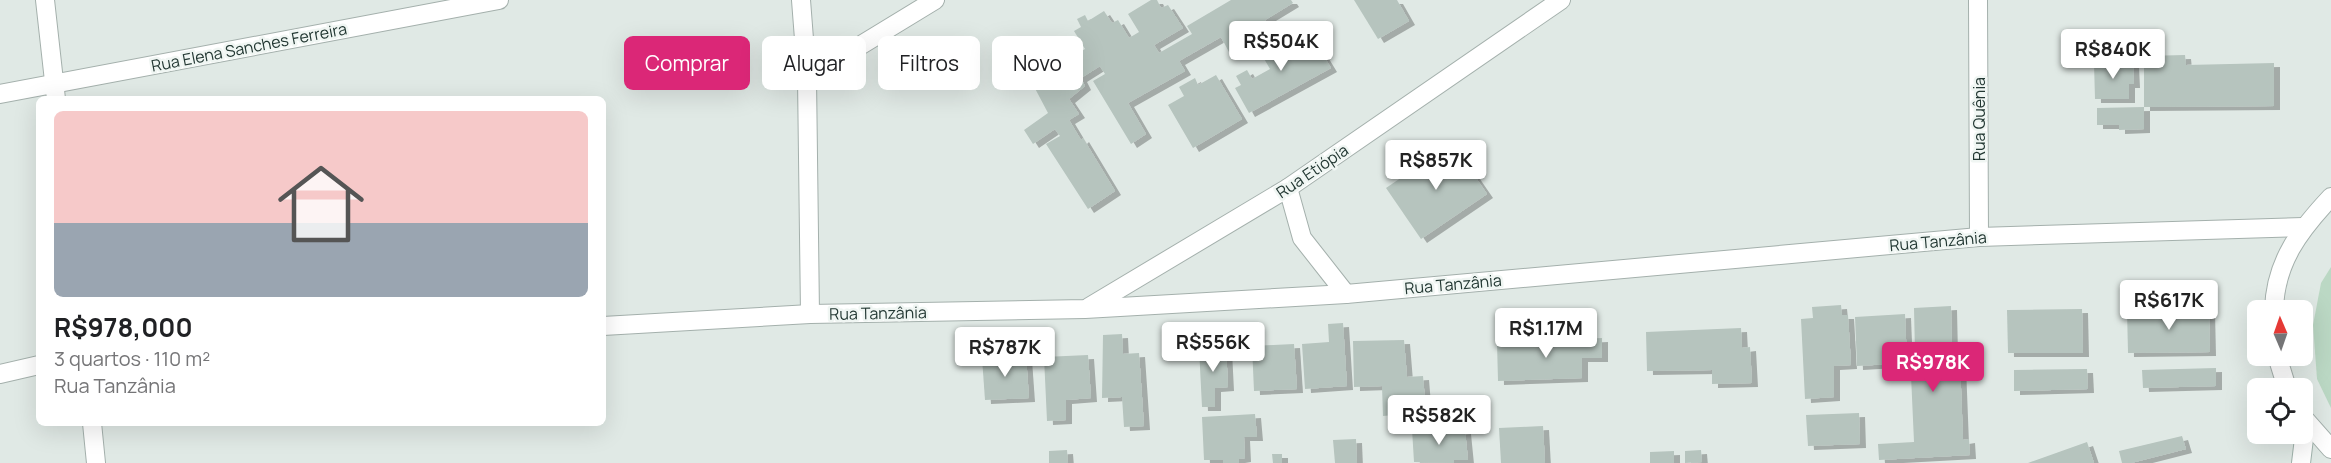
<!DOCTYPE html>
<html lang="pt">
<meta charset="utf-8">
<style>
:root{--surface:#fff;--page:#f2f2f2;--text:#202124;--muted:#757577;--accent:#db2777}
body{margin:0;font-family:Manrope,sans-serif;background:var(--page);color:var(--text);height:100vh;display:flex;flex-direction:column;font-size:22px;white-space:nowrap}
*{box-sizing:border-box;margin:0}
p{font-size:20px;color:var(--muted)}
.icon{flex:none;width:33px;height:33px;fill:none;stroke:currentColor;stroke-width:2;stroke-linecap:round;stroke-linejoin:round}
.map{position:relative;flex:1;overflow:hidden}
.details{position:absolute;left:36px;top:96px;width:570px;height:330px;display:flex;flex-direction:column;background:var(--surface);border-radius:9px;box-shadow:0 6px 24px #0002}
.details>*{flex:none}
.banner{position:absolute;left:624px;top:36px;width:570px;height:54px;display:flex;gap:12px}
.needle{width:39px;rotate:358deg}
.fabs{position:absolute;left:2247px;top:300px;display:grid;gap:12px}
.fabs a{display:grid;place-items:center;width:66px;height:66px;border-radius:9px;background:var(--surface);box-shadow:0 6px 24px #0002;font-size:30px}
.price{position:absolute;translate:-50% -51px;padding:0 14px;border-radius:6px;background:#fff;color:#222;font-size:20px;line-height:39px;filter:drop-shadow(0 2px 3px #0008)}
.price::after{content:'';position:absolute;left:50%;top:36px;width:18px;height:14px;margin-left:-9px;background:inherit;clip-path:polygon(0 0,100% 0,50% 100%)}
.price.current{background:var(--accent);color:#fff}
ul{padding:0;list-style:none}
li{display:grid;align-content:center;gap:12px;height:318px;padding:0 18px}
li span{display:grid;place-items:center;height:186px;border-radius:9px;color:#555}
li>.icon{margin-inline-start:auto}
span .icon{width:108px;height:108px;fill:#fffc;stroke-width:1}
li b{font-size:26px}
.chip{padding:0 21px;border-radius:9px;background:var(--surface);box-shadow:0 6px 24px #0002;font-size:21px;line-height:54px}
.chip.current{background:var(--accent);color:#fff}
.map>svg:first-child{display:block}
.green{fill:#bbd8c4}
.building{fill:#b6c4be;filter:url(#shadow)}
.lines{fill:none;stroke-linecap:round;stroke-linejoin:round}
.minor-casing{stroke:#a4b0ac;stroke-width:20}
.secondary-casing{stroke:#a1b4ad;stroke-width:20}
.minor{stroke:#fff;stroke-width:18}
.secondary{stroke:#fff;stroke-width:18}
.labels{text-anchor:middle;stroke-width:5;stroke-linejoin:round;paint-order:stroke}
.street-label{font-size:16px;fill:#233833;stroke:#f0f6f3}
</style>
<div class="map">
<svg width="2331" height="463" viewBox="0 0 2331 463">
<defs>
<filter id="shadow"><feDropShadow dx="6" dy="4" stdDeviation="0" flood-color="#0004"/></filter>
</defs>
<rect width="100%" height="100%" fill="#e0e9e5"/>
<path class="green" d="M2331 267V408L2317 379 2313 325 2321 283Z"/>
<g class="building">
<path d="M1151 0H1157L1161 8 1168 5 1183 28 1154 45 1159 53 1192 34 1187 26 1231 0H1291L1293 3 1265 20 1271 30 1254 40 1246 25 1231 34 1238 46 1229 52 1221 37 1179 61 1185 71 1128 103 1146 134 1131 144 1093 81 1105 74 1100 66 1081 78 1085 86 1069 99 1079 114 1069 120 1081 140 1083 138 1115 191 1088 209 1046 144 1060 136 1055 129 1033 144 1024 130 1048 113 1030 79 1085 49 1074 31 1081 27 1077 19 1085 15 1088 21 1104 11 1112 23 1118 20 1129 38 1139 32 1128 14Z"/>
<path d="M1354 0H1397L1409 21 1378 39Z"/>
<path d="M1290 32 1302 53 1317 45 1331 68 1249 113 1235 88 1241 85 1236 76 1247 70 1252 79 1270 69 1259 50Z"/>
<path d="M2185 55 2186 65 2274 63V106L2144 107V56Z"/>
<path d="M2094 63H2133L2134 84H2129V99H2095Z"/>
<path d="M1216 75 1242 119 1193 148 1168 105 1184 96 1179 87 1195 78 1198 85Z"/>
<path d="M2144 107V129L2119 130V125H2097V108Z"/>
<path d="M1452 143 1487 194 1421 239 1386 188Z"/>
<path d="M1841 305 1842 315H1848L1851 365 1834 366V397L1805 399 1801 319 1813 318 1812 307Z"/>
<path d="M1951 306 1952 351 1943 352 1944 362H1960L1963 440 1969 439 1970 455 1879 460 1878 444 1914 442 1910 353H1915L1914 308Z"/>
<path d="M2209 308 2210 352 2128 353 2127 310Z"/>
<path d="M2082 309 2083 353H2008L2007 310Z"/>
<path d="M1905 314 1907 363 1857 366 1855 317Z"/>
<path d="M1343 323 1347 386 1305 389 1302 344 1329 342 1328 324Z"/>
<path d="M1741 328 1742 348 1750 347 1752 383 1712 384V370L1647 371 1646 332Z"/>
<path d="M1122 334 1123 354 1139 353 1144 426 1124 427 1122 397 1102 398 1103 335Z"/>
<path d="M1602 338V358H1582V378L1498 381 1497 343Z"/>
<path d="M1404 340 1407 377 1423 376 1426 412 1383 416 1382 386 1354 387 1353 341Z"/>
<path d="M1294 344 1297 389 1254 391 1252 346Z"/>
<path d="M1226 347 1228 387 1215 388V407H1202L1199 348Z"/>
<path d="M1088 355 1091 398 1066 400V420L1047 421 1044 357Z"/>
<path d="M1026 356 1029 398 985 400 982 358Z"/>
<path d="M2216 368V386L2143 388 2142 370Z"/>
<path d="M2087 369 2088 389 2014 391V370Z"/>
<path d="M1859 413 1860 444 1808 446 1806 415Z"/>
<path d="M1255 414 1257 437H1244L1245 458 1239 459V463H1223V460H1204L1202 417Z"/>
<path d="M1543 426 1545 463H1501L1499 428Z"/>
<path d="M1428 428V433L1465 430 1468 460H1454V463L1414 462 1412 429Z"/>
<path d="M2182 436 2186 449 2131 463H2122L2119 451Z"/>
<path d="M1356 439 1357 463H1335L1333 440Z"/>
<path d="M2087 442 2094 463H2028Z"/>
<path d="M1067 450 1068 463H1049V451Z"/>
<path d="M1701 450 1702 462 1685 463V451Z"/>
<path d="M1674 451V463H1650V452Z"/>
<path d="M1272 454H1282V463H1273Z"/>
</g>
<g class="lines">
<g class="minor-casing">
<g id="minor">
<path d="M45 0 56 99"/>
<path d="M801 0 807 78 810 314"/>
<path d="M1978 0 1979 237"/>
<path d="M807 78 935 0"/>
<path d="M0 94 499 0"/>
<path d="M1288 188 1302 238 1346 294"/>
<path d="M1089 307 1288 188 1561 0"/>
<path d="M2274 310C2275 262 2300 230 2331 197"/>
<path d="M603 326 810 314 1085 309 1346 294 1979 237 2303 227"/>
<path d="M2277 356 2287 388"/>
<path d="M0 374 39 365"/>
<path d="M2302 416 2331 449"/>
<path d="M92 423 96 463"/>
</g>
</g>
<g class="secondary-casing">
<path id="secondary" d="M2301 463 2306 422"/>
</g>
<use href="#minor" class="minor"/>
<use href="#secondary" class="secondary"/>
</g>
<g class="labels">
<g class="street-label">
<text transform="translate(249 47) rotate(-11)" y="6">Rua Elena Sanches Ferreira</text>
<text transform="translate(1979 119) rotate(-90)" y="6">Rua Quênia</text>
<text transform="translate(1312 171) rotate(-34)" y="6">Rua Etiópia</text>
<text transform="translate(1938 241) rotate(-5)" y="6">Rua Tanzânia</text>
<text transform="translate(1453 284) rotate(-5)" y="6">Rua Tanzânia</text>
<text transform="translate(878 313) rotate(-1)" y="6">Rua Tanzânia</text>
</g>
</g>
</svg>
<div class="fabs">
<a><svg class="needle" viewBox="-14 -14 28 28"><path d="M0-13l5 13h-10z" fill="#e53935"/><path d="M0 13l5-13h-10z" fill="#757577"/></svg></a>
<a><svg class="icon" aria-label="locate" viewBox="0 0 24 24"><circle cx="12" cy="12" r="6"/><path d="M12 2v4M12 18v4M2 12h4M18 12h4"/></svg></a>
</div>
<b class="price" style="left:1281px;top:72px">R$504K</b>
<b class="price" style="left:2113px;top:80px">R$840K</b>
<b class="price" style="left:1436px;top:191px">R$857K</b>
<b class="price" style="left:2169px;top:331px">R$617K</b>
<b class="price" style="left:1546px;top:359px">R$1.17M</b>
<b class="price" style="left:1213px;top:373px">R$556K</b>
<b class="price" style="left:1005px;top:378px">R$787K</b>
<b class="price current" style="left:1933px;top:393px">R$978K</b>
<b class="price" style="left:1439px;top:446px">R$582K</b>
<div class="banner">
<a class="chip current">Comprar</a>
<a class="chip">Alugar</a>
<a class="chip">Filtros</a>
<a class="chip">Novo</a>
</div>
<section class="details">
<ul>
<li><span style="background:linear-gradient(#f6c9c9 60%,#9aa5b1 0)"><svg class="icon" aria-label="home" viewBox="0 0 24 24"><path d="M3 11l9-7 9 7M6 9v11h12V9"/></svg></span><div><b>R$978,000</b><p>3 quartos · 110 m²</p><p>Rua Tanzânia</p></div></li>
</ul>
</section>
</div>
